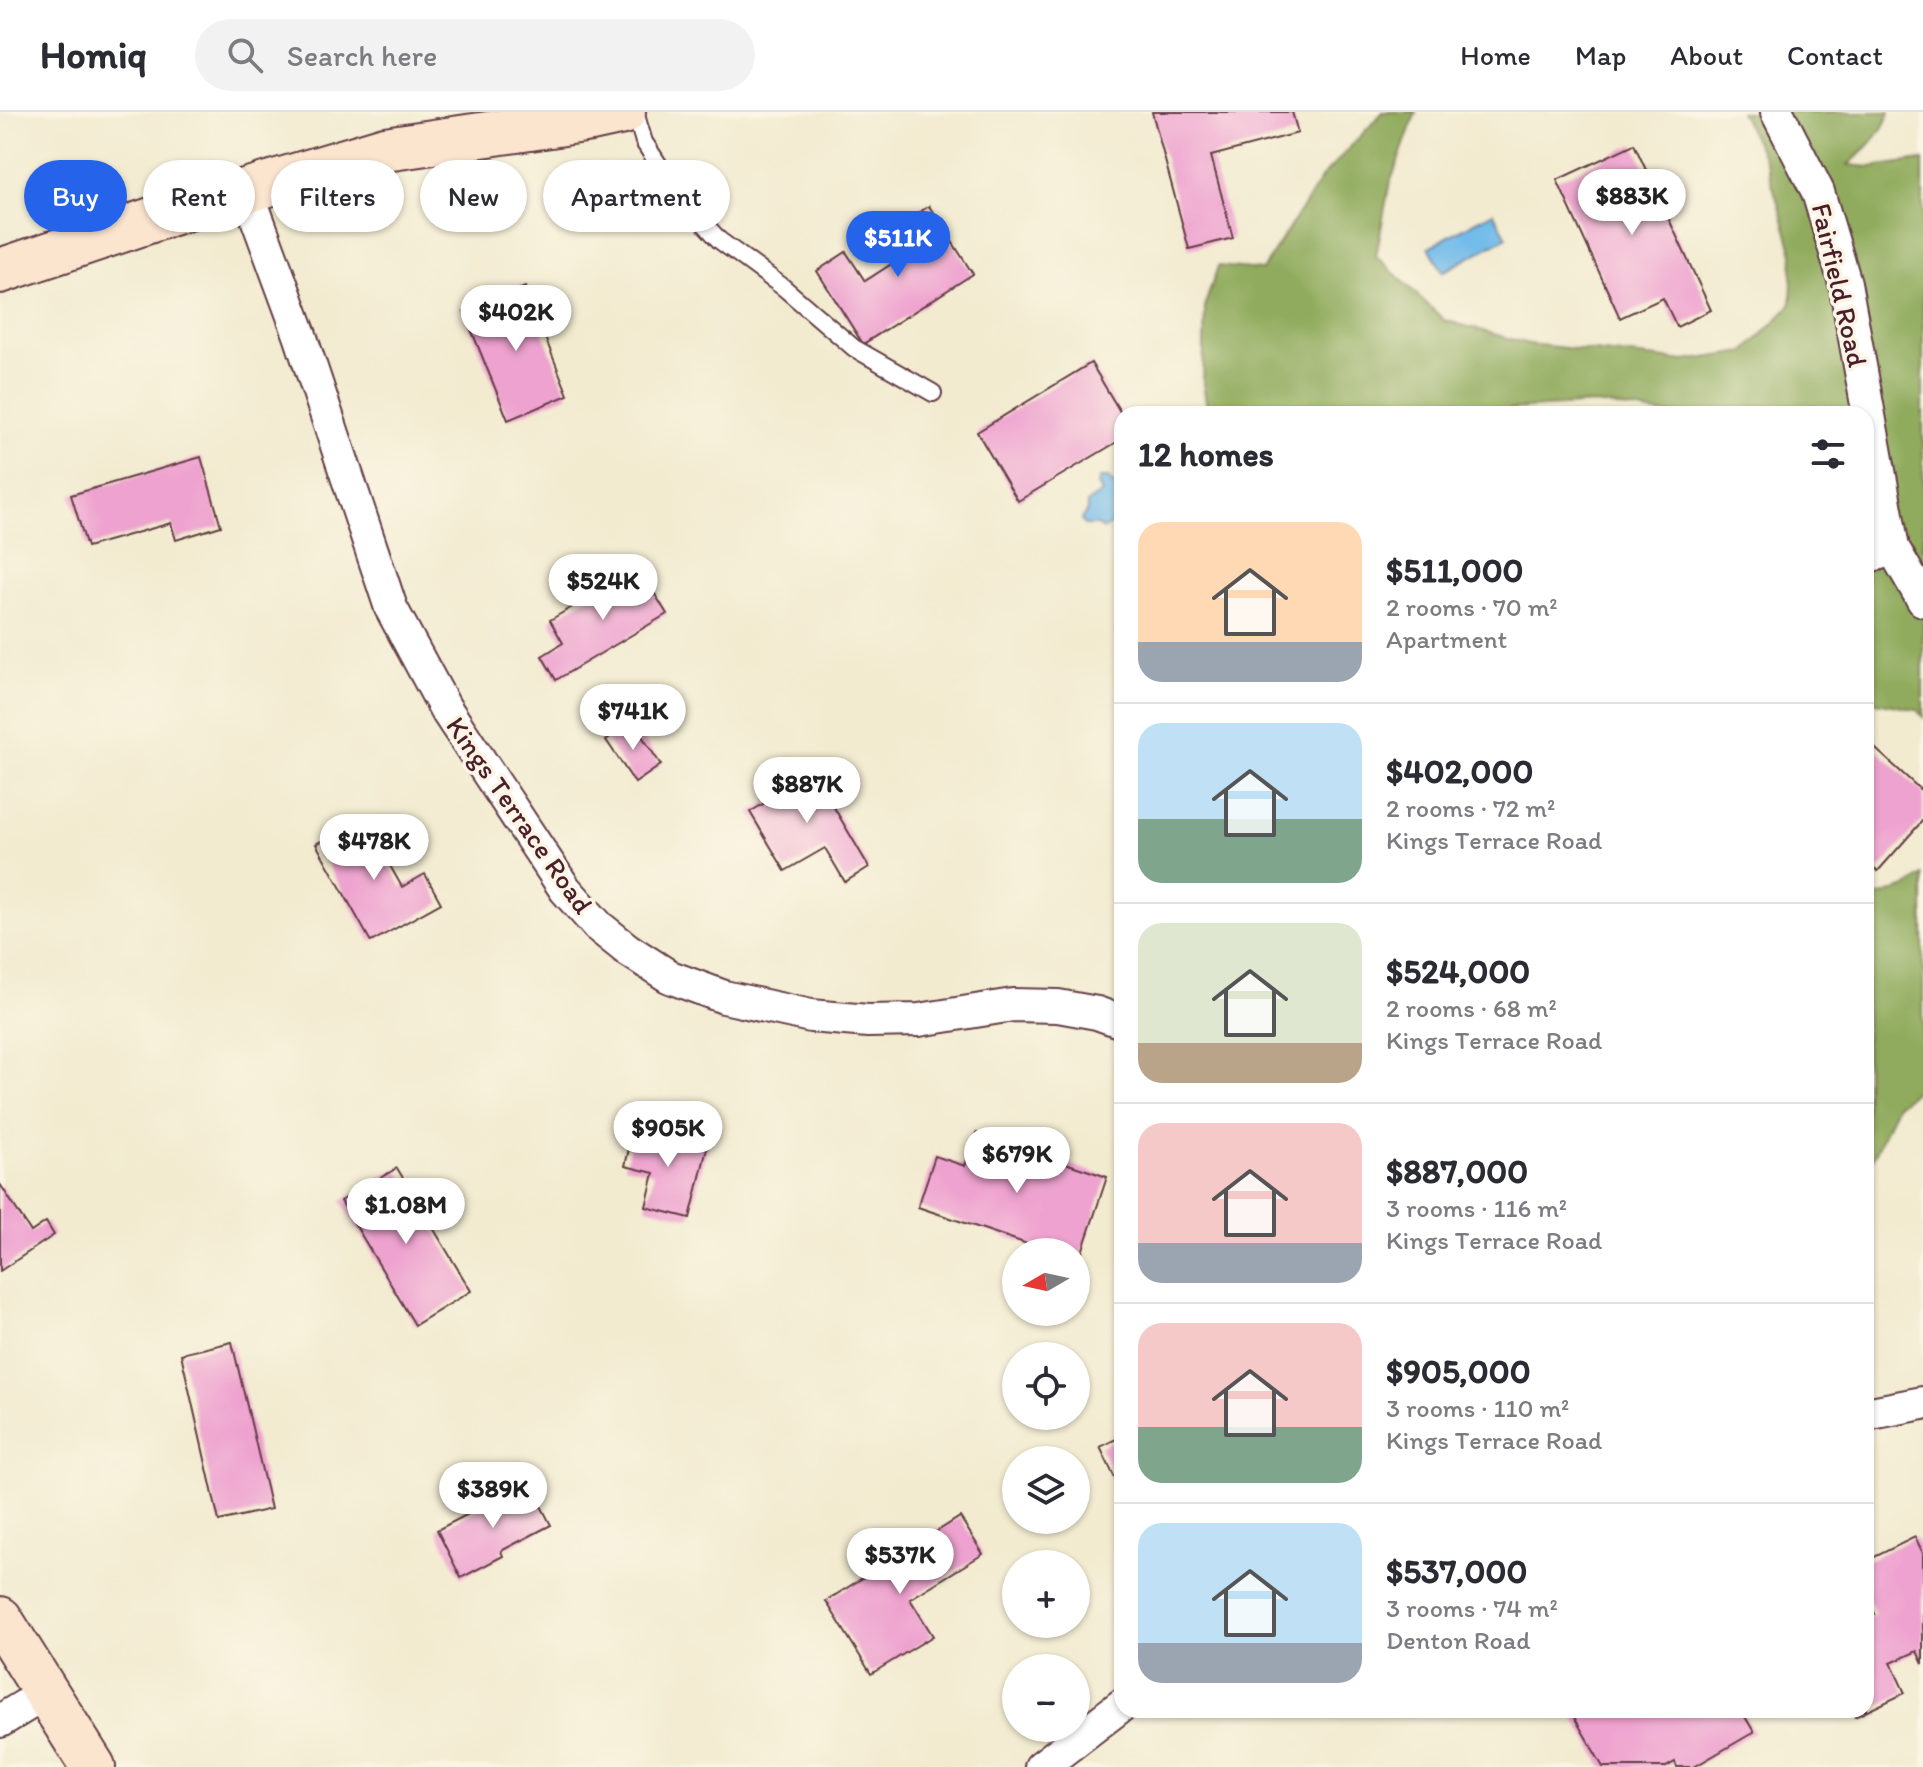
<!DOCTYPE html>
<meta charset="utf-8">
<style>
:root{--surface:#fff;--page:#f2f2f3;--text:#2b2b33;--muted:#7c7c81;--line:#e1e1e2;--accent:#2563eb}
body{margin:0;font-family:Itim,sans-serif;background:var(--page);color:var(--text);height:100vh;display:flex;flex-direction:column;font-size:30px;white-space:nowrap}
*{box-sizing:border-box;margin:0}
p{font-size:26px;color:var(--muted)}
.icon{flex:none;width:44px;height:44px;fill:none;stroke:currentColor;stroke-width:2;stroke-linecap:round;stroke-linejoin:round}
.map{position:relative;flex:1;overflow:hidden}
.details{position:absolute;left:1114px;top:294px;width:760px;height:1312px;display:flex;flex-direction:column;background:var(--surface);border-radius:24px;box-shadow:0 2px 6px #0004}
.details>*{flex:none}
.guide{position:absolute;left:24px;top:48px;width:760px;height:72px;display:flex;gap:16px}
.needle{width:52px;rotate:261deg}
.buttons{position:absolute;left:1002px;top:1126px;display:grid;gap:16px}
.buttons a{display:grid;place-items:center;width:88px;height:88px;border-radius:50%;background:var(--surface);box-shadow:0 2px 6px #0004;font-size:40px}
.price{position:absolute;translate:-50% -68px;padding:0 18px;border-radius:28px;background:#fff;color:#222;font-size:26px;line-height:52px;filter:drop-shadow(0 2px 4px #0008)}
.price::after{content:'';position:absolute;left:50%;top:48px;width:24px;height:18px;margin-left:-12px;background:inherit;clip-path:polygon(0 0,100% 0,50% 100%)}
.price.current{background:var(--accent);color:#fff}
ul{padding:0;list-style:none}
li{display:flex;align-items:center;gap:24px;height:200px;padding:0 24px}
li+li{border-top:2px solid var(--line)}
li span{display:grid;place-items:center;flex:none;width:224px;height:160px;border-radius:24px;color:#555}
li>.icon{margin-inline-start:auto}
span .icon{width:96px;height:96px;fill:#fffc;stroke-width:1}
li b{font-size:34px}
h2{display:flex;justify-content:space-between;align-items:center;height:96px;padding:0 24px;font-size:34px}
.pill{padding:0 28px;border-radius:36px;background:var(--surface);box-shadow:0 2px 6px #0004;font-size:28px;line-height:72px}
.pill.current{background:var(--accent);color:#fff}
header{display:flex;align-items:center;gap:48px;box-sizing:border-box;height:112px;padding:0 40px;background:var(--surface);border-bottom:2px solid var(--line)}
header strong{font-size:38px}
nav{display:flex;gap:44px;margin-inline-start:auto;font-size:28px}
.search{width:560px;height:72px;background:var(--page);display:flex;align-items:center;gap:20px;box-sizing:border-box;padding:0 28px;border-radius:44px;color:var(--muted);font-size:30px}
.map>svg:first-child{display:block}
.forest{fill:#90ab5d;stroke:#6d6544;stroke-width:2}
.water{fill:#72bbea;stroke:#5e6d8a;stroke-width:2}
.building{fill:#eea2cf}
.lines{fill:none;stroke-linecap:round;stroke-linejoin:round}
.lane-casing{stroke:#633e44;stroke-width:20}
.street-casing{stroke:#633e44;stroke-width:36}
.secondary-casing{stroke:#633e44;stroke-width:48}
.lane{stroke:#fff;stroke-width:16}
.street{stroke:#fff;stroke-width:32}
.secondary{stroke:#fbe5cf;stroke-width:44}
.labels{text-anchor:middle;stroke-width:7;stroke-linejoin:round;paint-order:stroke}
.street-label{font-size:28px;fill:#4a1f2b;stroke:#fcf5e5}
</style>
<header>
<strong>Homiq</strong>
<div class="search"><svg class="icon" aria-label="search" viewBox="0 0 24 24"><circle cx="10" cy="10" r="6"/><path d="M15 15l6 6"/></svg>Search here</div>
<nav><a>Home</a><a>Map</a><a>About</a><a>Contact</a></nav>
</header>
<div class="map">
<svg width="1923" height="1655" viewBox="0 0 1923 1655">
<rect width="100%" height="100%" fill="#fcf5e5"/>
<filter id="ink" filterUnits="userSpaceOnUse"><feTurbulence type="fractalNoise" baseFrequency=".0125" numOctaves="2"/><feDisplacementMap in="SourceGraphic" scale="16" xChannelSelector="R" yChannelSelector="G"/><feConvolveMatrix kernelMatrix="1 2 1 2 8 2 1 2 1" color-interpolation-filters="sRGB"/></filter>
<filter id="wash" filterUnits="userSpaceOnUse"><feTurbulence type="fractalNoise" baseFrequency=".006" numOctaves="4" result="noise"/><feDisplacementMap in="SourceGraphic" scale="32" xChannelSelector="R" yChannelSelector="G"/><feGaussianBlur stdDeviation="1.8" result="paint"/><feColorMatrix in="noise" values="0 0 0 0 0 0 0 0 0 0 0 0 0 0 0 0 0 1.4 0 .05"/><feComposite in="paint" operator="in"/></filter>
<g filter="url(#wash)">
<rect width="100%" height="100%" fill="#f2ebd0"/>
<g class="forest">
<path d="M1383 0H1416L1389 74 1376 144 1444 208 1529 232 1685 249 1745 240 1791 193 1793 142 1766 50 1740 0H1890C1882 23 1865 38 1848 53L1871 55 1923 48V605L1917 598 1866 588V302H1664L1595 292 1512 297 1493 302H1208L1203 272 1205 193 1218 154 1262 158 1322 65Z"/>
<path d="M1923 763V973L1896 994 1866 1063V788L1907 775Z"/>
</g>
<g class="water">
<path d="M1493 100 1507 125 1443 160 1429 135Z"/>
<path d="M1100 366H1108L1114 373 1122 368V405L1103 418 1097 413H1085L1081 408 1087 398V391L1102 381 1098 372Z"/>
</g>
<g id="blocks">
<g class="building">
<path d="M1152 0H1292L1298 21 1211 44 1233 126 1189 137Z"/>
<path d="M1634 32 1711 198 1677 215 1663 186 1620 206 1557 68Z"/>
<path d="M929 94 973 162 863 232 817 159 846 140 865 169 913 138 899 114Z"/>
<path d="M525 175 568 283 508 308 464 200Z"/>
<path d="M1091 251 1122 303V327L1018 389 977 320Z"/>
<path d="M201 345 221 414 176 428 171 411 87 435 71 383Z"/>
<path d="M639 456 667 502 556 568 542 544 563 531 550 508Z"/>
<path d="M632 609 661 653 635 671 606 628Z"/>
<path d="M1866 628 1923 680V708L1878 759 1866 749Z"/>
<path d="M809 653 869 755 845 770 825 736 785 759 750 700 776 684 771 675Z"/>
<path d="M363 706 402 775 425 762 441 791 371 830 316 732Z"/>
<path d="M634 1015 708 1032 690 1106 646 1095 654 1061 625 1054Z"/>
<path d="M976 1021 1107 1065 1079 1149H1076V1140H1051L918 1095 935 1044 965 1054Z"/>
<path d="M397 1056 471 1179 415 1213 341 1089Z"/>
<path d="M0 1072 31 1120 46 1110 54 1123 0 1159Z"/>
<path d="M232 1230 271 1397 219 1409 181 1242Z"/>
<path d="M1122 1324V1381L1100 1335Z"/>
<path d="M529 1371 551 1413 501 1439 503 1444 461 1466 437 1418Z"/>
<path d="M960 1405 983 1442 910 1487 933 1524 871 1562 826 1489Z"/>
<path d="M1915 1425 1923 1441V1552L1917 1539 1891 1551 1905 1581 1855 1605 1852 1598H1866V1506L1875 1502 1866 1482V1449Z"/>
<path d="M1570 1598H1741L1754 1620 1694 1655H1677L1675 1650 1666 1655H1603Z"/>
</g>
</g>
</g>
<g filter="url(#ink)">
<use href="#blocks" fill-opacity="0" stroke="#633e44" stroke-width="2"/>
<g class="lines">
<g class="lane-casing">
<path id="lane" d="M635 0 644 30 675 78 719 128 783 175 854 236 933 281"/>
</g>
<g class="street-casing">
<g id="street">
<path d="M1777 0 1818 80 1845 171 1893 436 1923 488"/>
<path d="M247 79 300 223 391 496 445 596 565 777 598 814 628 838 670 865 724 885 811 904 868 909 919 908 1013 893 1058 894 1097 901 1122 910"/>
<path d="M1866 446 1893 436"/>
<path d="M1866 1302 1923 1291"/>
<path d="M0 1609 46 1581"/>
<path d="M1041 1655 1122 1593"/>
</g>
</g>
<g class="secondary-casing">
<g id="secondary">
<path d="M0 159 175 100 385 37 591 7 623 0"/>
<path d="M0 1507 93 1655"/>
</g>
</g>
<use href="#lane" class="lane"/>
<use href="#street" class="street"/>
<use href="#secondary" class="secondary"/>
</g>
</g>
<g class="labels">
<g class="street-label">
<text transform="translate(1840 173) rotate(77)" y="10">Fairfield Road</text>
<text transform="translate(520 703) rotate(55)" y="10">Kings Terrace Road</text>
</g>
</g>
</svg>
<div class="buttons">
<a><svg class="needle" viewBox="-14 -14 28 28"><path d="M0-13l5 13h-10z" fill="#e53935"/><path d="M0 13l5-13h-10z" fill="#7c7c81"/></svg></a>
<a><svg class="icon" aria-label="locate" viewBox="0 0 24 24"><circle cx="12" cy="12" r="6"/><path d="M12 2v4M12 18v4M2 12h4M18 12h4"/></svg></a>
<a><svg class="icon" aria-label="layers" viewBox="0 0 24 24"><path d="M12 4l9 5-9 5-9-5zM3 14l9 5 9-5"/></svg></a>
<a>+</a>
<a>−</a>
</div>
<b class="price" style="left:1632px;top:125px">$883K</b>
<b class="price current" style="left:898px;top:167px">$511K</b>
<b class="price" style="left:516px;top:241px">$402K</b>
<b class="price" style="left:603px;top:510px">$524K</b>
<b class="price" style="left:633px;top:640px">$741K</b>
<b class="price" style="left:807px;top:713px">$887K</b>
<b class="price" style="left:374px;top:770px">$478K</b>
<b class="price" style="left:668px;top:1057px">$905K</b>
<b class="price" style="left:1017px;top:1083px">$679K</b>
<b class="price" style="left:406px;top:1134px">$1.08M</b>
<b class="price" style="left:493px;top:1418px">$389K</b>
<b class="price" style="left:900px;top:1484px">$537K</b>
<div class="guide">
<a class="pill current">Buy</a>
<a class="pill">Rent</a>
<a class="pill">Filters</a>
<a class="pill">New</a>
<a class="pill">Apartment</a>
</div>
<section class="details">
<h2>12 homes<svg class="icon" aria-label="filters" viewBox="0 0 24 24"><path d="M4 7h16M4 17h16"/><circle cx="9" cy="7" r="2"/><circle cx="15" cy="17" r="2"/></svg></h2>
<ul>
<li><span style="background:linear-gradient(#ffd9b3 75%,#9aa5b1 0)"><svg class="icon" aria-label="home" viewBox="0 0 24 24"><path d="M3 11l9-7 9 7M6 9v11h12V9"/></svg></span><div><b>$511,000</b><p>2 rooms · 70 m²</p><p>Apartment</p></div></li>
<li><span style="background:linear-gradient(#bfe0f5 60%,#7fa58c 0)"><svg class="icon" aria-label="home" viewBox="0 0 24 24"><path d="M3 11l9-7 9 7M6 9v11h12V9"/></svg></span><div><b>$402,000</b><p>2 rooms · 72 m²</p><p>Kings Terrace Road</p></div></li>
<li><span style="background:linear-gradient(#dfe7d0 75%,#b9a48a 0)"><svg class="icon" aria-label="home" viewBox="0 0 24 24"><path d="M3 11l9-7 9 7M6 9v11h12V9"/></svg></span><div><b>$524,000</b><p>2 rooms · 68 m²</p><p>Kings Terrace Road</p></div></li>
<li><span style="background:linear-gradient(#f6c9c9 75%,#9aa5b1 0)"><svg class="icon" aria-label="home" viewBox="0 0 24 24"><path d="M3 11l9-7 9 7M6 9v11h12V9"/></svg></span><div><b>$887,000</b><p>3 rooms · 116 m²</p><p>Kings Terrace Road</p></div></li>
<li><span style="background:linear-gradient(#f6c9c9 65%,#7fa58c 0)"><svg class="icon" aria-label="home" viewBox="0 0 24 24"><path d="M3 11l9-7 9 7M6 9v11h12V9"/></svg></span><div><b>$905,000</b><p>3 rooms · 110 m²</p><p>Kings Terrace Road</p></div></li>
<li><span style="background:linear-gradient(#bfe0f5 75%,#9aa5b1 0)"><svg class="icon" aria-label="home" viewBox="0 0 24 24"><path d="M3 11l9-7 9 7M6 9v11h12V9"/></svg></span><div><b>$537,000</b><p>3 rooms · 74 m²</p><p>Denton Road</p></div></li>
</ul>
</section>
</div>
